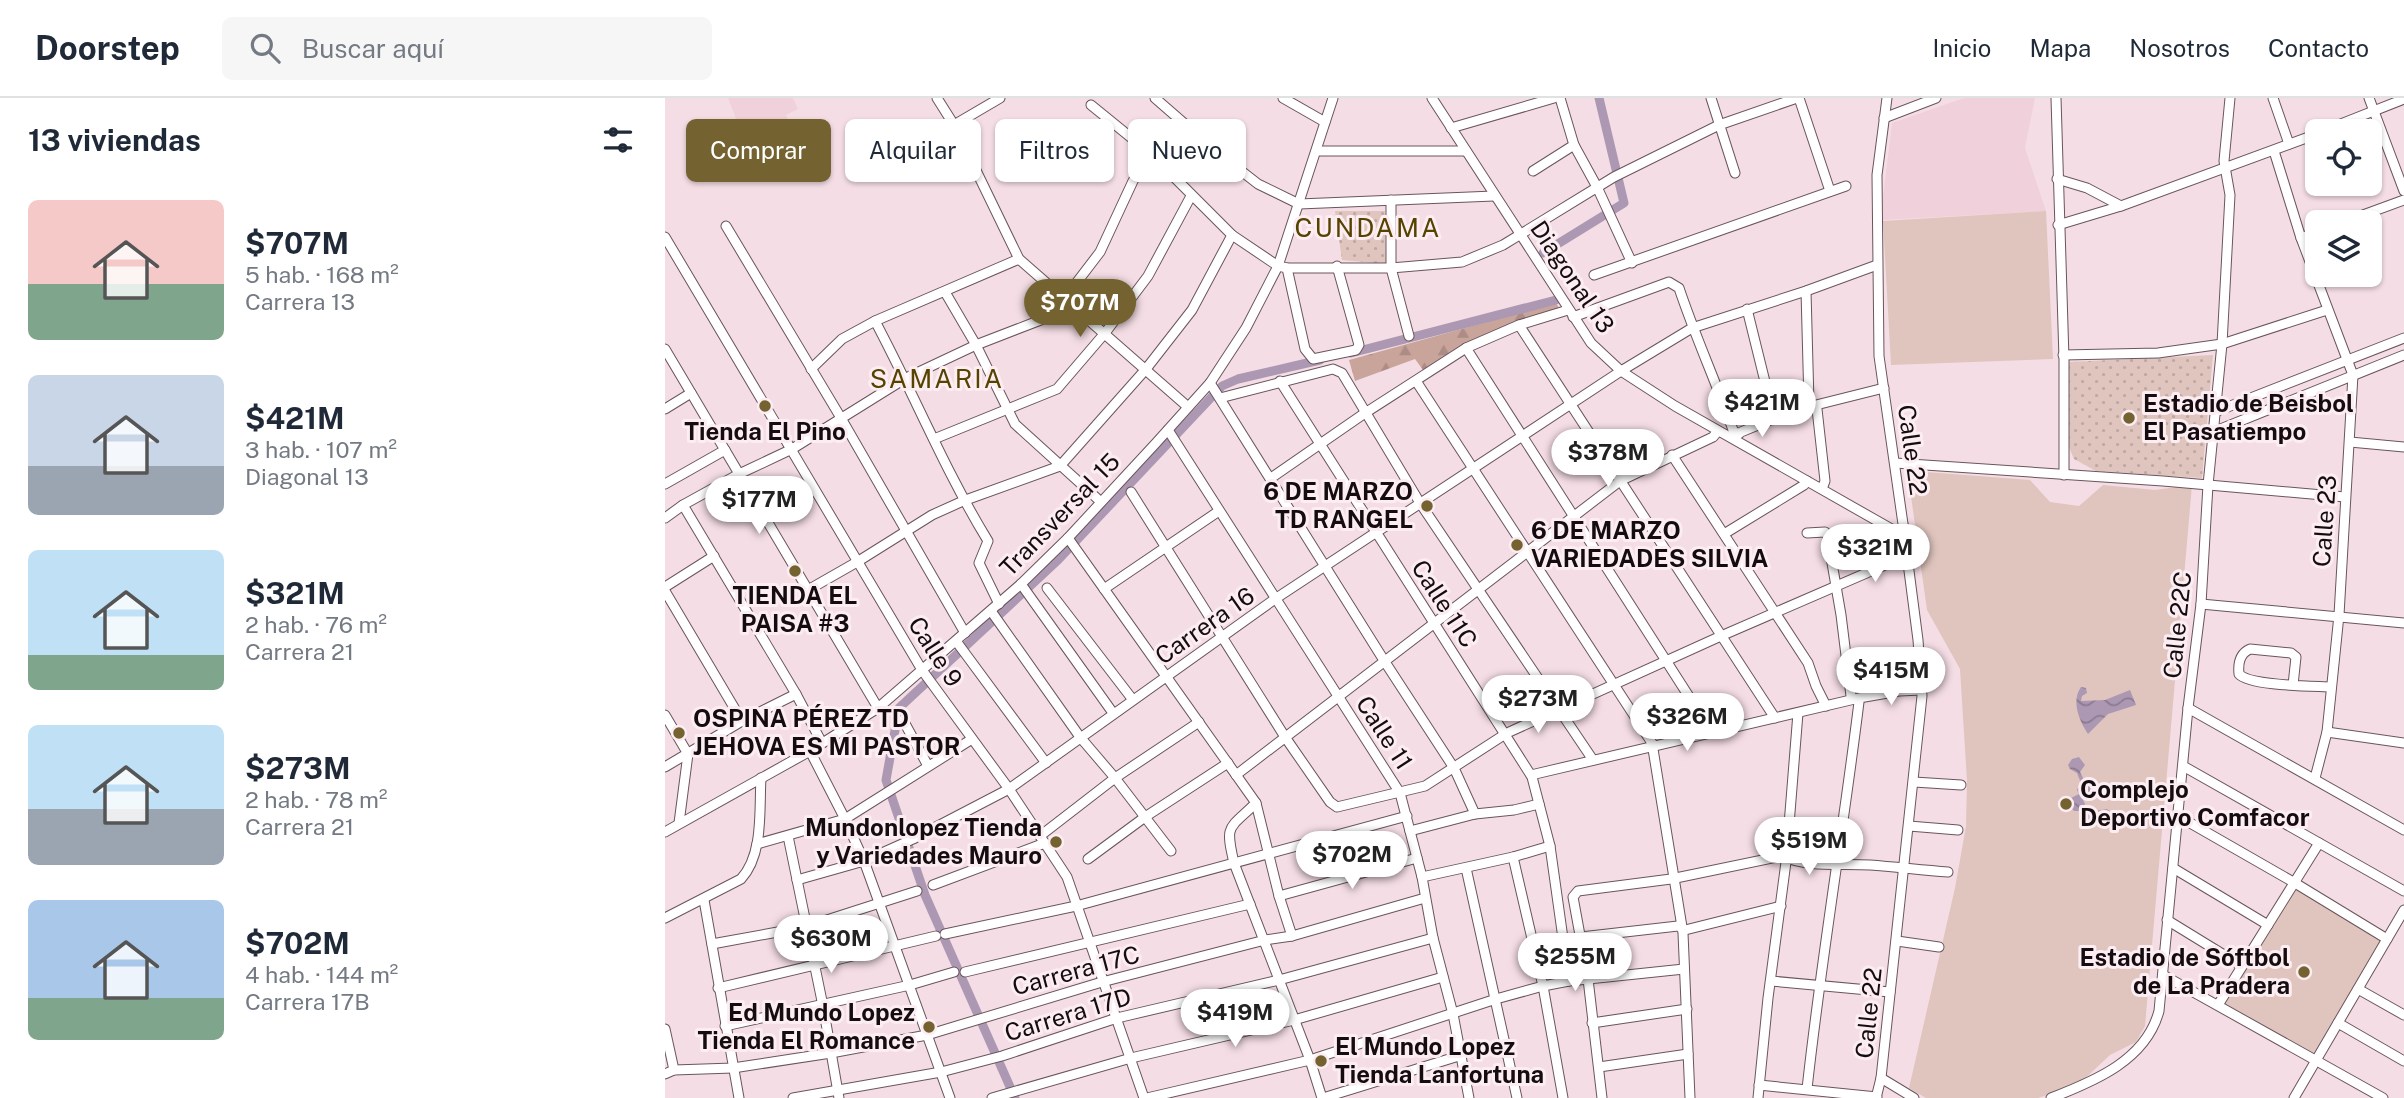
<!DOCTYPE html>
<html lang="es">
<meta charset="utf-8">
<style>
:root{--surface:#fff;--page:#f6f6f7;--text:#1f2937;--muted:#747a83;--line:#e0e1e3;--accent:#746230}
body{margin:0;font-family:"Public Sans",sans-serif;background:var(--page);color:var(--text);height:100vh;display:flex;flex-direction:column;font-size:26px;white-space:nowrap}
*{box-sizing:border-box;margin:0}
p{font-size:23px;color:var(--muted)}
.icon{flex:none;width:38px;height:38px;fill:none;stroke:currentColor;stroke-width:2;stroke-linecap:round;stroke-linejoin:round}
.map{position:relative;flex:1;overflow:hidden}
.panel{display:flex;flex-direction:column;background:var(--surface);width:665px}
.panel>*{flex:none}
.guide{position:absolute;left:21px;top:21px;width:665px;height:63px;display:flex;gap:14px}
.fabs{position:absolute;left:1640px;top:21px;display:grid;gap:14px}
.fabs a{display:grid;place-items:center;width:77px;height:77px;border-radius:10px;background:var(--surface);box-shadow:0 2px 5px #0004;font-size:35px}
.price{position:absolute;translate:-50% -60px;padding:0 16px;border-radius:24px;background:#fff;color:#222;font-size:23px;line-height:46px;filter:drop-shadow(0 2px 4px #0008)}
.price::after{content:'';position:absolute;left:50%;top:42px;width:21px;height:16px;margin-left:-10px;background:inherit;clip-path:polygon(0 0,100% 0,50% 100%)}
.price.active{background:var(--accent);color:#fff}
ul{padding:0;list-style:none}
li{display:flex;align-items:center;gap:21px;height:175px;padding:0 28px}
li span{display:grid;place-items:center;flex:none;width:196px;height:140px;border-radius:10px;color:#555}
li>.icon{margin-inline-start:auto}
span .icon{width:84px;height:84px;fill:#fffc;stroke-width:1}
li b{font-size:30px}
h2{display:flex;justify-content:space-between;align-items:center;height:84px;padding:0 28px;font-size:30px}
.tag{padding:0 24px;border-radius:10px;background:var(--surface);box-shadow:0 2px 5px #0004;font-size:24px;line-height:63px}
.tag.active{background:var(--accent);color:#fff}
header{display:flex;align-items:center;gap:42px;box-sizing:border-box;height:98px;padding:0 35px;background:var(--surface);border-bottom:2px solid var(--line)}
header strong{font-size:33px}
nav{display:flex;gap:38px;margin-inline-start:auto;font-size:24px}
.search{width:490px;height:63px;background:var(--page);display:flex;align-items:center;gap:18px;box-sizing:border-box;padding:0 24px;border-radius:10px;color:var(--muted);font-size:26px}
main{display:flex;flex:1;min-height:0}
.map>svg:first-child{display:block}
.built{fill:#f0d0db}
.grass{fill:#dfc5be}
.forest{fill:url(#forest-firs)}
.park{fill:url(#park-dots)}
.water{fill:url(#water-waves)}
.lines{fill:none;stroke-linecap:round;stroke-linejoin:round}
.canal{stroke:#ad98b3;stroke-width:9}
.minor-casing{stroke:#6a555c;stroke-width:11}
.minor{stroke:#fff;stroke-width:9}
.poi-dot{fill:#746230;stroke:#fcedf2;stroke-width:2.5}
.labels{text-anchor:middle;stroke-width:6;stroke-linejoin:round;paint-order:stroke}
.street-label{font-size:24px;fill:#140c0f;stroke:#fcedf2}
.poi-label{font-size:24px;font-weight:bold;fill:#140c0f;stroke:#fcedf2;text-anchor:start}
.neighbourhood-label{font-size:26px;letter-spacing:2px;fill:#574300;stroke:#fcedf2}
</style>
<header>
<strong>Doorstep</strong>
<div class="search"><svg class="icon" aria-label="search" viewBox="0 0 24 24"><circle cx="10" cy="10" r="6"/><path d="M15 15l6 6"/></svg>Buscar aquí</div>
<nav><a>Inicio</a><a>Mapa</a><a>Nosotros</a><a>Contacto</a></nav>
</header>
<main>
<section class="panel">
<h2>13 viviendas<svg class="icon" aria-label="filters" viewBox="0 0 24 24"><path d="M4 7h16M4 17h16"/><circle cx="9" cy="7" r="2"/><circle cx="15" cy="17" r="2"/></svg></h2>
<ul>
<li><span style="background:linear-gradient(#f6c9c9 60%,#7fa58c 0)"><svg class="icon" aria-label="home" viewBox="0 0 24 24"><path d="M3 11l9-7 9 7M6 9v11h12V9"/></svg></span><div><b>$707M</b><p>5 hab. · 168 m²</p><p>Carrera 13</p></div></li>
<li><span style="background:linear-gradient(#c9d6e8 65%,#9aa5b1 0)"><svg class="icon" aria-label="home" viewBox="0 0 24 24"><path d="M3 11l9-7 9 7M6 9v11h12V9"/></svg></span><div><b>$421M</b><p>3 hab. · 107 m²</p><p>Diagonal 13</p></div></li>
<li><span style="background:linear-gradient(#bfe0f5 75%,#7fa58c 0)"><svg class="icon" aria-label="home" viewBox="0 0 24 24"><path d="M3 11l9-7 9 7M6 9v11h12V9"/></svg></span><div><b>$321M</b><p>2 hab. · 76 m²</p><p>Carrera 21</p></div></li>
<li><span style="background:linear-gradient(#bfe0f5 60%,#9aa5b1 0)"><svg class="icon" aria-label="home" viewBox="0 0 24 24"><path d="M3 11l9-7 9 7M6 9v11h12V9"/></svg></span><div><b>$273M</b><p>2 hab. · 78 m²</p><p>Carrera 21</p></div></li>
<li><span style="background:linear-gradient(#a9c7e8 70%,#7fa58c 0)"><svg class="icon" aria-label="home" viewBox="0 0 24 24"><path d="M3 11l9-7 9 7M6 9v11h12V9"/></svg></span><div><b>$702M</b><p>4 hab. · 144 m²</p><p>Carrera 17B</p></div></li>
</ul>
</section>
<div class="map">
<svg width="1739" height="1000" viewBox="0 0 1739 1000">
<defs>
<pattern id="forest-firs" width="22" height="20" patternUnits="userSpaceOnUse" patternTransform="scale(1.75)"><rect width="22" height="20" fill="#c9a49b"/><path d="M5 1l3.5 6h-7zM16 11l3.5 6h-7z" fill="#ac8c84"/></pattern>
<pattern id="park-dots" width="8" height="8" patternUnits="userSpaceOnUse" patternTransform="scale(1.75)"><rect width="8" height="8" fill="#dfc5be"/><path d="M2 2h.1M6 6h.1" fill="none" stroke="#bea8a2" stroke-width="1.8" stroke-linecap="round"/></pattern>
<pattern id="water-waves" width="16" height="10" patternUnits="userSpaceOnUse" patternTransform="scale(1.75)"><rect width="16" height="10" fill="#ad98b3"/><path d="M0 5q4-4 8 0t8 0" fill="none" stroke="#8c7a90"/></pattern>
</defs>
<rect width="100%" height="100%" fill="#f5dde5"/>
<g class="built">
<path d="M63 0H128L133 11 121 17 135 51 103 65 107 76 95 82Z"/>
<path d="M1299 0H1370L1360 50 1381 113 1218 122V99L1227 25Z"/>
</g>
<g class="grass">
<path d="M1381 113 1388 261 1226 267 1218 123Z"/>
<path d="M1248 373 1365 382 1385 404 1414 408 1438 387 1490 392 1527 387 1480 928 1471 944 1445 957 1413 987 1373 1000H1261L1244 990 1290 790 1301 728 1302 683 1295 571 1262 512 1243 377Z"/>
<path d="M1630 785 1722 841 1651 962 1553 907Z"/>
</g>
<path class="forest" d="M891 205 894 210C846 226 802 246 758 272L750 261 690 283 684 262Z"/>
<g class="park">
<path d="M670 113H720L721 166 677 162Z"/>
<path d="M1548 257 1537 380 1431 373 1409 361 1403 347 1404 264Z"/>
</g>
<g class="water">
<path d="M1416 589 1421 590 1422 595 1417 598 1416 603 1440 602 1465 592 1471 607 1443 616 1423 636C1414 622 1406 603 1416 589Z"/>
<path d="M1414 659 1420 667 1415 674 1420 684 1427 688 1424 696 1416 698 1420 706 1418 710 1425 714 1442 711 1446 714 1448 722 1440 729 1431 726 1422 730 1415 723 1416 718 1414 713H1409L1403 706 1404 701 1414 696 1412 692 1416 685 1412 675 1405 671 1403 667 1407 661Z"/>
</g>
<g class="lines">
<g class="canal">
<path d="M878 155 959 105 934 0"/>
<path d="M686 255 891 202"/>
<path d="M350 1000 260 797 221 682 234 610 393 462 557 288 573 281 655 262"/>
</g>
<g class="minor-casing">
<g id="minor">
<path d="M272 0 289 27 354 161 523 309"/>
<path d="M490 0 552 54 593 86 634 106 829 98"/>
<path d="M618 0 660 24"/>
<path d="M767 0 926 245 956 273 1010 308 1230 433 1240 442"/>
<path d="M895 0 909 47 932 89 967 165"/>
<path d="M1046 0 1070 75"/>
<path d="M1134 0 1165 93"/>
<path d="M1391 0 1399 261V377"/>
<path d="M1608 0 1624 46"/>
<path d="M1704 0 1739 93"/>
<path d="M426 7 485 55 567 137 613 168 622 170H726L797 164 838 147 949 79 1054 27 1132 0"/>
<path d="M1219 20 1271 0"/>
<path d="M289 27 335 0"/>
<path d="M786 30 889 0"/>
<path d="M1658 33 1739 1"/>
<path d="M652 53H801"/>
<path d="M1609 53 1636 140 1688 277 1674 517 1662 634 1650 680"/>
<path d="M868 73 909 47"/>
<path d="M1392 81 1422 90 1456 108"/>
<path d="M726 102V170L744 238"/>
<path d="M1679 124 1739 102"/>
<path d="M1393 127 1456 108 1652 36"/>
<path d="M61 128 176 320 300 535"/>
<path d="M0 139 257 572 344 691 402 779 479 1000"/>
<path d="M1636 140 1652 134"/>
<path d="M622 170 640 251 648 261 691 252 694 247 672 168"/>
<path d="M929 177 1181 88"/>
<path d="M1141 193 1144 305 1152 311 1160 383 1157 391"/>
<path d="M280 194 311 247 350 326 436 404"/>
<path d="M1082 211 1109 320"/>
<path d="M908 219 1004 184 1014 190C1030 238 1051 284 1068 332L1072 336"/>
<path d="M210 223C249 296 280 373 323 443L314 465 334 506"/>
<path d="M854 227 1110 620"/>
<path d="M801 250 1046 633"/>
<path d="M0 251 213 610"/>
<path d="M1398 257 1493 255 1557 246 1662 212"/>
<path d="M146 271 177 241 210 223 354 161"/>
<path d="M615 283 867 679 885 748 904 883"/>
<path d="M751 283 987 645 1018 835 1025 1000"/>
<path d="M545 285 720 564 789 670 810 716"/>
<path d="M555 300 668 271 677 275 755 405 928 662"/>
<path d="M0 311 26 295"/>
<path d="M1550 314 1739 240"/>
<path d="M503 332 735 695 757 779 768 840 788 916 804 1000"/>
<path d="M1548 334 1739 257"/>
<path d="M1069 340 1076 334 1127 313 1219 290"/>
<path d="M269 341 392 291 440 235 483 178 526 98"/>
<path d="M1685 344 1739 349"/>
<path d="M1007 357 1143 565 1151 588 1161 608"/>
<path d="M1230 365 1498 383 1680 399"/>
<path d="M606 380 700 315 801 250 854 227 903 212"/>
<path d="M0 386 60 352"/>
<path d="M466 394 620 639 665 704 672 709 760 688 842 635 1056 538 1243 457"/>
<path d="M18 407 131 596 157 645"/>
<path d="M0 420 18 407 74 376 127 351 241 280 311 247 386 218 435 154 468 83 485 55"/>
<path d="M1142 435 1160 434 1162 436 1176 517 1186 598 1194 604C1178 734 1156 862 1142 991"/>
<path d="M1059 436 1139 387 1142 383"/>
<path d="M403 440 591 705 614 798 627 838"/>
<path d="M356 486 448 615"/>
<path d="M0 489 49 458"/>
<path d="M382 490 468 602"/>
<path d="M439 491 554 413"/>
<path d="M143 492 192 464 267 417 298 403 395 368 481 271 527 212 567 137"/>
<path d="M0 493 77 623"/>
<path d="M1536 506 1739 525"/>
<path d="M326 513 415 639 450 680 506 753"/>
<path d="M291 543 381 665"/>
<path d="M1628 587 1631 559 1626 555 1585 551C1574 556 1573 566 1574 576 1584 588 1648 588 1666 589"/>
<path d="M1523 610 1739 732"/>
<path d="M0 617 23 656 14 725"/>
<path d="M238 622 263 668"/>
<path d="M1662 634 1739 645"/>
<path d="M145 653 180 721 199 763 285 1000"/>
<path d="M1518 668 1739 793"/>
<path d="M0 669 77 623 131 596"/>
<path d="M571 677 955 383 1048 339 1053 333"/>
<path d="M866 677 1194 600 1234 593 1257 592"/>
<path d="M1249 684 1296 687"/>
<path d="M591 705C563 732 560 726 569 765L645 962 657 1000"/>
<path d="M1513 718 1630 785 1722 841"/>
<path d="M1244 728 1293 732"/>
<path d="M745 733 810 716 849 712 874 706"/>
<path d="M0 734 145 653 213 610 356 486 403 440 491 345 545 285 581 230 613 168 668 0"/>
<path d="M123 738 158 908 174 1000"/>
<path d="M375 738 450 680 534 624"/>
<path d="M92 746 180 721 307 641"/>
<path d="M848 759 878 888 898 1000"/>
<path d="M423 761 480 719 563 665"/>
<path d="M801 770 852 1000"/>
<path d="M1508 770 1603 827"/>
<path d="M757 779 848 759 885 748"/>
<path d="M132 782 199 763 248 741 344 691 610 501 956 273 1027 230 1141 193 1212 167"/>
<path d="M268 787 380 745"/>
<path d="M614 798 752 760"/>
<path d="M39 802 74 1000"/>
<path d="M0 820 76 781C99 756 94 711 96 680"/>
<path d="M1502 822 1577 868"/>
<path d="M280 836 411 808 742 718"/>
<path d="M916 839 1013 828 1020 832 1116 808"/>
<path d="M1232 843 1274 849"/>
<path d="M47 846 140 829 252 793"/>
<path d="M300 874 585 806"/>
<path d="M1498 877 1718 1000"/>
<path d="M1106 883 1225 894"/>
<path d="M53 890 271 838"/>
<path d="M1693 891 1739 917"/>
<path d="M1553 907 1654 745"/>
<path d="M927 925 1022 911"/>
<path d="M1673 925 1739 963"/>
<path d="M60 928 245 887 289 874"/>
<path d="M0 931 9 972"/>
<path d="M934 969 1023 956"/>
<path d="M0 976 9 972 68 970 166 955 262 937 437 884 600 842 627 838 760 800"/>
<path d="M1216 980 1249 1000"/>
<path d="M1094 987 1212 999"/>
<path d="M128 1000 276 974 337 958 452 920 614 882 768 840"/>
<path d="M327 1000 466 960 629 922 778 879"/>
<path d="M482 1000 645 962 831 901 878 888 904 883 1019 871"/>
<path d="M658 1000 797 957"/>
<path d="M937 1000 923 881 908 799 913 793 1006 781 1117 758C1143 770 1177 765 1205 767 1231 769 1257 772 1283 774"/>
<path d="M1093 1000 1103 900 1121 764 1133 615"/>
<path d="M1211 1000 1216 980 1257 598 1253 542 1240 442 1242 437 1238 426 1214 258 1212 77 1222 0"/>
<path d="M1386 1000C1430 983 1481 962 1494 913L1523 610 1536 506 1543 387 1557 246 1565 97 1559 63 1565 0"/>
<path d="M1629 1000 1739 812"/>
</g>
</g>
<use href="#minor" class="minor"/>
</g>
<g class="poi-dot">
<circle cx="100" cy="308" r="7"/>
<circle cx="1464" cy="320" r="7"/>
<circle cx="762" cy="408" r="7"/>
<circle cx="852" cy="447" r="7"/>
<circle cx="130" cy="473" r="7"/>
<circle cx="14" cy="635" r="7"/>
<circle cx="1401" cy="706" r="7"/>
<circle cx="391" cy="744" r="7"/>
<circle cx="1639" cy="874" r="7"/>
<circle cx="264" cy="929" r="7"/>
<circle cx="656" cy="963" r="7"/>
</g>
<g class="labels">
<g class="street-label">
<text transform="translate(907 179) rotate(56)" y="8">Diagonal 13</text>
<text transform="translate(1247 352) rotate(82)" y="8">Calle 22</text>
<text transform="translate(395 417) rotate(-46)" y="8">Transversal 15</text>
<text transform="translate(1660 423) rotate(-86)" y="8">Calle 23</text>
<text transform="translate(779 506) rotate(57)" y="8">Calle 11C</text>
<text transform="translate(1513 527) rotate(-84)" y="8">Calle 22C</text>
<text transform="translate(540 528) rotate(-35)" y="8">Carrera 16</text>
<text transform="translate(270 554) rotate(57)" y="8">Calle 9</text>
<text transform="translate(719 635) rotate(57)" y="8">Calle 11</text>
<text transform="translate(411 873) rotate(-15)" y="8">Carrera 17C</text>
<text transform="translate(1204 915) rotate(-84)" y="8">Calle 22</text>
<text transform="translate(403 917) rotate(-17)" y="8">Carrera 17D</text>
</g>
<g class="poi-label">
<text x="1478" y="314">Estadio de Beisbol<tspan x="1478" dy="28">El Pasatiempo</tspan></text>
<text x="100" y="342" text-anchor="middle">Tienda El Pino</text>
<text x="748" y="402" text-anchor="end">6 DE MARZO<tspan x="748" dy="28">TD RANGEL</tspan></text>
<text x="866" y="441">6 DE MARZO<tspan x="866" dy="28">VARIEDADES SILVIA</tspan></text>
<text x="130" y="506" text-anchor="middle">TIENDA EL<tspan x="130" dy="28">PAISA #3</tspan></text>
<text x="28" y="629">OSPINA PÉREZ TD<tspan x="28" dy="28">JEHOVA ES MI PASTOR</tspan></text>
<text x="1415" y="700">Complejo<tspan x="1415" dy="28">Deportivo Comfacor</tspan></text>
<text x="377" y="738" text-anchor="end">Mundonlopez Tienda<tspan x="377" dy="28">y Variedades Mauro</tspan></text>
<text x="1625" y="868" text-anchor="end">Estadio de Sóftbol<tspan x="1625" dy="28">de La Pradera</tspan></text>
<text x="250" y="923" text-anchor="end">Ed Mundo Lopez<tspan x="250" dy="28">Tienda El Romance</tspan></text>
<text x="670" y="957">El Mundo Lopez<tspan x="670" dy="28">Tienda Lanfortuna</tspan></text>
</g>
<g class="neighbourhood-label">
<text x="703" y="139">CUNDAMA</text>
<text x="272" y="290">SAMARIA</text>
</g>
</g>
</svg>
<div class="fabs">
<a><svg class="icon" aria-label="locate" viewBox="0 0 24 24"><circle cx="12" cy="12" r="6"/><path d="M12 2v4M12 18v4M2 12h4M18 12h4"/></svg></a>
<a><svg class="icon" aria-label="layers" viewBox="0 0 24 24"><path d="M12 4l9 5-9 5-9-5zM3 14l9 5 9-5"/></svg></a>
</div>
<b class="price active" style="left:415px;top:241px">$707M</b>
<b class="price" style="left:1097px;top:341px">$421M</b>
<b class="price" style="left:943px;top:391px">$378M</b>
<b class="price" style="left:94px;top:438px">$177M</b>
<b class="price" style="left:1210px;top:486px">$321M</b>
<b class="price" style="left:1226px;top:609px">$415M</b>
<b class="price" style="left:873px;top:637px">$273M</b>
<b class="price" style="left:1022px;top:655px">$326M</b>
<b class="price" style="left:1144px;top:779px">$519M</b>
<b class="price" style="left:687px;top:793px">$702M</b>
<b class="price" style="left:166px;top:877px">$630M</b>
<b class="price" style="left:910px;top:895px">$255M</b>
<b class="price" style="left:570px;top:951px">$419M</b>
<div class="guide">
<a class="tag active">Comprar</a>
<a class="tag">Alquilar</a>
<a class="tag">Filtros</a>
<a class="tag">Nuevo</a>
</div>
</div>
</main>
